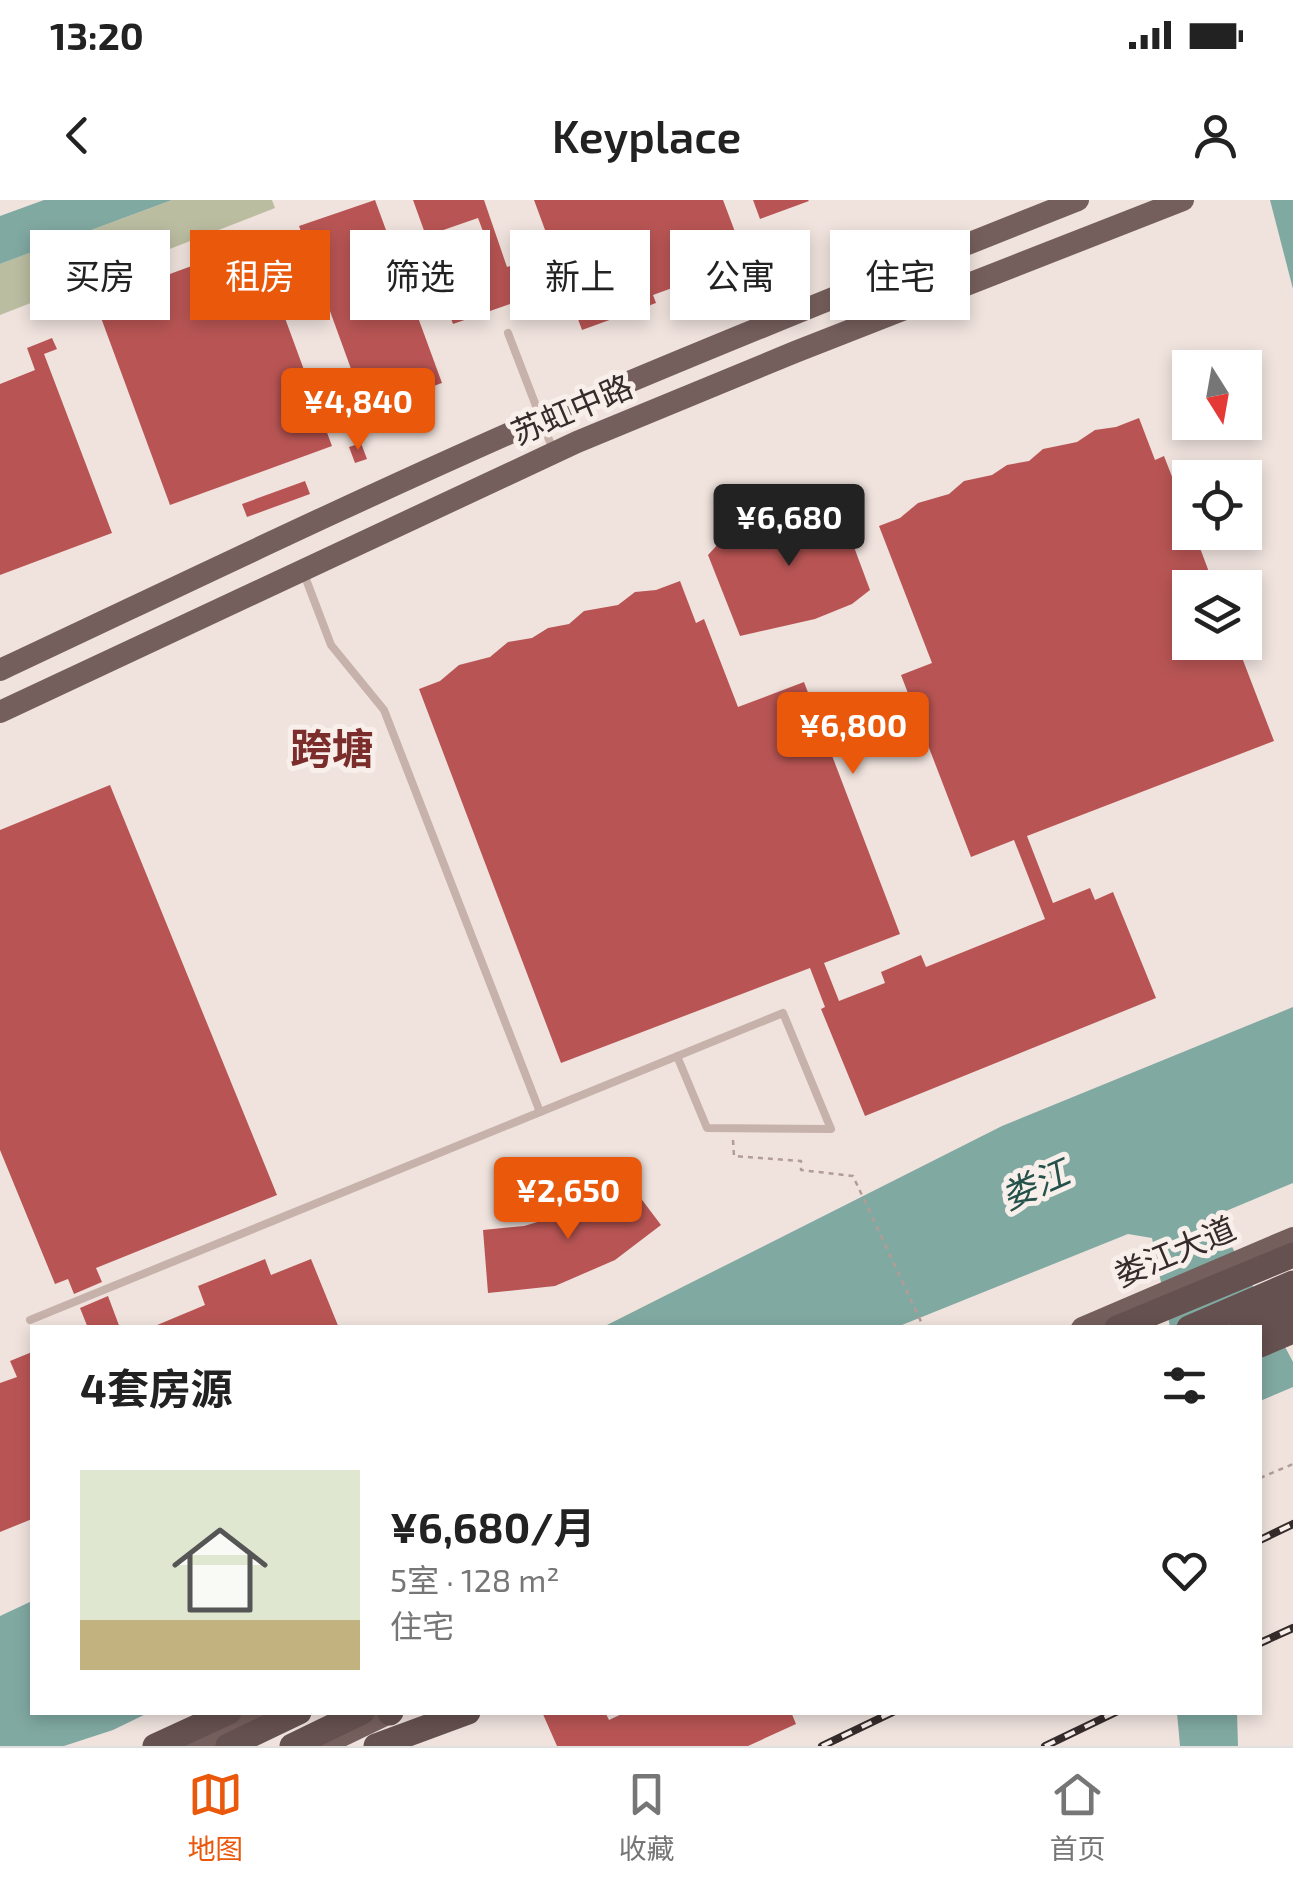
<!DOCTYPE html>
<html lang="zh">
<meta charset="utf-8">
<style>
:root{--surface:#fff;--page:#f2f2f2;--text:#222;--muted:#767676;--line:#e0e0e0;--accent:#ea580c}
body{margin:0;font-family:"Exo 2","Noto Sans SC",sans-serif;background:var(--page);color:var(--text);height:100vh;display:flex;flex-direction:column;font-size:38px;white-space:nowrap}
*{box-sizing:border-box;margin:0}
p{font-size:32px;color:var(--muted)}
.icon{flex:none;width:55px;height:55px;fill:none;stroke:currentColor;stroke-width:2;stroke-linecap:round;stroke-linejoin:round}
.map{position:relative;flex:1;overflow:hidden}
.details{position:absolute;left:30px;top:1125px;width:1232px;height:390px;display:flex;flex-direction:column;background:var(--surface);border-radius:0px;box-shadow:0 5px 15px #0003}
.details>*{flex:none}
.hud{position:absolute;left:30px;top:30px;width:1235px;height:90px;display:flex;gap:20px}
.needle{width:65px;rotate:169deg}
.buttons{position:absolute;left:1172px;top:150px;display:grid;gap:20px}
.buttons a{display:grid;place-items:center;width:90px;height:90px;border-radius:0px;background:var(--surface);box-shadow:0 5px 15px #0003;font-size:50px}
.price{position:absolute;translate:-50% -85px;padding:0 22px;border-radius:10px;background:var(--accent);color:#fff;font-size:32px;line-height:65px;filter:drop-shadow(0 2px 5px #0008)}
.price::after{content:'';position:absolute;left:50%;top:60px;width:30px;height:22px;margin-left:-15px;background:inherit;clip-path:polygon(0 0,100% 0,50% 100%)}
.price.on{background:#222;color:#fff}
ul{padding:0;list-style:none}
li{display:flex;align-items:center;gap:30px;height:250px;padding:0 50px}
li span{display:grid;place-items:center;flex:none;width:280px;height:200px;border-radius:0px;color:#555}
li>.icon{margin-inline-start:auto}
span .icon{width:120px;height:120px;fill:#fffc;stroke-width:1}
li b{font-size:42px}
h2{display:flex;justify-content:space-between;align-items:center;height:120px;padding:0 50px;font-size:42px}
.tag{padding:0 35px;border-radius:0px;background:var(--surface);box-shadow:0 5px 15px #0003;font-size:35px;line-height:90px}
.tag.on{background:var(--accent);color:#fff}
.status{display:flex;justify-content:space-between;align-items:center;height:70px;padding:0 50px;background:var(--surface);direction:ltr}
.status svg{height:28px;fill:currentColor}
header{display:flex;justify-content:space-between;align-items:center;height:130px;padding:0 50px;background:var(--surface);font-size:45px;font-weight:600}
.dock{display:flex;justify-content:space-around;align-items:center;height:140px;border-top:2px solid var(--line);background:var(--surface);font-size:28px;color:var(--muted)}
.dock a{display:grid;justify-items:center;gap:5px}
.dock .on{color:var(--accent)}
.map>svg:first-child{display:block}
.green{fill:#babda0}
.water{fill:#80a9a2}
.building{fill:#b85554}
.lines{fill:none;stroke-linecap:round;stroke-linejoin:round}
.path{stroke:#b29c96;stroke-width:2.5;stroke-dasharray:5 5;stroke-linecap:butt}
.service{stroke:#c6b2ab;stroke-width:8}
.primary{stroke:#755f5c;stroke-width:22}
.trunk{stroke:#65514f;stroke-width:25}
.rail-casing{stroke:#352b2a;stroke-width:8}
.rail{stroke:#f8eeea;stroke-width:4;stroke-dasharray:11;stroke-linecap:butt}
.labels{text-anchor:middle;stroke-width:10;stroke-linejoin:round;paint-order:stroke}
.street-label{font-size:32px;fill:#352b2a;stroke:#f8eeea}
.water-label{font-size:35px;font-style:italic;fill:#24524b;stroke:#f8eeea}
.district-label{font-size:42px;font-weight:bold;fill:#7b2d2c;stroke:#f8eeea}
</style>
<div class="status"><b>13:20</b><svg viewBox="0 0 49 12"><path d="M0 12V9h3v3zM5 12V6h3v6zM10 12V3h3v9zM15 12V0h3v12zM26 1h20v11H26zM47 4h2v5h-2z"/></svg></div>
<header><svg class="icon" aria-label="back" viewBox="0 0 24 24"><path d="M15 5l-7 7 7 7"/></svg>Keyplace<svg class="icon" aria-label="person" viewBox="0 0 24 24"><circle cx="12" cy="8" r="4"/><path d="M4 21q1-7 8-7t8 7"/></svg></header>
<div class="map">
<svg width="1293" height="1546" viewBox="0 0 1293 1546">
<rect width="100%" height="100%" fill="#f0e3de"/>
<path class="green" d="M172 0H272L275 8 0 115V64Z"/>
<g class="water">
<path d="M44 0H172L0 64V16Z"/>
<path d="M1270 0H1293V89Z"/>
<path d="M1293 807V983L1226 1011 1221 1026 1293 1162V1187L1260 1201V1128L1170 1127 1152 1038 1128 1034 897 1127 601 1128 1002 926Z"/>
<path d="M32 1401V1512L148 1513 113 1530 64 1546H0V1416Z"/>
<path d="M1177 1513H1237L1238 1546H1180Z"/>
</g>
<g class="building">
<path d="M375 0 442 183 366 210 299 26Z"/>
<path d="M413 0H484L507 67 524 61 536 95 453 124 435 74 454 67 460 85 486 76 478 54 490 50 478 18 426 36Z"/>
<path d="M534 0H723L746 61 653 95 656 103 582 130Z"/>
<path d="M753 0H808L809 1 760 19Z"/>
<path d="M257 42 332 246 170 305 100 115 153 96 148 82Z"/>
<path d="M52 138 57 149 44 154 112 333 0 375V184L35 170 27 148Z"/>
<path d="M1139 218 1155 260 1164 256 1190 323V332H1194L1215 388H1190V442H1236L1274 541 1027 636 1053 703 1090 688 1095 700 1113 692 1156 798 865 916 821 809 825 807 810 768 561 863 419 489 440 481 459 465 490 457 508 442 532 438 548 428 569 424 584 411 618 405 635 392 656 390 680 381 696 423 704 419 738 507 804 482 900 734 824 763 839 801 885 783 881 772 921 755 926 767 1045 719 1014 640 971 657 901 475 932 463 879 326 900 318 918 303 949 294 964 281 992 275 1007 265 1029 261 1043 249 1077 242 1095 230 1116 227Z"/>
<path d="M361 243 367 259 355 263 349 247Z"/>
<path d="M305 281 310 294 247 317 242 304Z"/>
<path d="M838 304 870 390 852 404 815 419 740 436 708 355 719 343 752 323 802 308Z"/>
<path d="M110 585 277 995 96 1068 102 1082 74 1094 68 1079 55 1084 0 950V630Z"/>
<path d="M624 976 661 1025 615 1060 555 1086 488 1093 483 1030 524 1026 561 1015 595 998Z"/>
<path d="M265 1059 271 1075 311 1059 339 1128H150L205 1105 198 1086Z"/>
<path d="M108 1096 120 1128H88L80 1108Z"/>
<path d="M32 1152V1319L0 1332V1183L17 1177 10 1161Z"/>
<path d="M542 1512H605L609 1520 626 1512H791L796 1524 748 1546H557Z"/>
</g>
<g class="lines">
<g class="path">
<path d="M733 940 734 956 801 961V970L853 976 924 1128"/>
<path d="M1260 1278 1293 1264"/>
</g>
<g class="service">
<path d="M508 133 553 250"/>
<path d="M304 374 331 445 384 510 540 912"/>
<path d="M30 1120 783 813 831 929 707 928 677 856"/>
</g>
<g class="primary">
<path d="M0 470C181 385 361 298 544 218 721 142 899 71 1078 0"/>
<path d="M0 512 577 242 795 152 1183 0"/>
<path d="M1082 1128 1293 1038"/>
<path d="M1223 1128 1257 1113"/>
<path d="M194 1546 266 1512"/>
<path d="M321 1546 391 1512"/>
</g>
<g class="trunk">
<path d="M1117 1128 1293 1055"/>
<path d="M1189 1128 1293 1083"/>
<path d="M1242 1128 1293 1106"/>
<path d="M1260 1145 1293 1131"/>
<path d="M390 1513 391 1512"/>
<path d="M155 1546 229 1512"/>
<path d="M228 1546 299 1512"/>
<path d="M292 1546 362 1512"/>
<path d="M376 1546 468 1512"/>
</g>
<g class="rail-casing">
<g id="rail">
<path d="M1260 1340 1293 1324"/>
<path d="M1260 1443 1293 1428"/>
<path d="M822 1546 893 1512"/>
<path d="M1045 1546 1116 1512"/>
</g>
</g>
<use href="#rail" class="rail"/>
</g>
<g class="labels">
<g class="street-label">
<text transform="translate(572 210) rotate(-23)" y="11">苏虹中路</text>
<text transform="translate(1175 1052) rotate(-23)" y="11">娄江大道</text>
</g>
<g class="water-label">
<text transform="translate(1035 985) rotate(-24)" y="12">娄江</text>
</g>
<g class="district-label">
<text x="332" y="564">跨塘</text>
</g>
</g>
</svg>
<div class="buttons">
<a><svg class="needle" viewBox="-14 -14 28 28"><path d="M0-13l5 13h-10z" fill="#e53935"/><path d="M0 13l5-13h-10z" fill="#767676"/></svg></a>
<a><svg class="icon" aria-label="locate" viewBox="0 0 24 24"><circle cx="12" cy="12" r="6"/><path d="M12 2v4M12 18v4M2 12h4M18 12h4"/></svg></a>
<a><svg class="icon" aria-label="layers" viewBox="0 0 24 24"><path d="M12 4l9 5-9 5-9-5zM3 14l9 5 9-5"/></svg></a>
</div>
<b class="price" style="left:358px;top:253px">¥4,840</b>
<b class="price on" style="left:789px;top:369px">¥6,680</b>
<b class="price" style="left:853px;top:577px">¥6,800</b>
<b class="price" style="left:568px;top:1042px">¥2,650</b>
<div class="hud">
<a class="tag">买房</a>
<a class="tag on">租房</a>
<a class="tag">筛选</a>
<a class="tag">新上</a>
<a class="tag">公寓</a>
<a class="tag">住宅</a>
</div>
<section class="details">
<h2>4套房源<svg class="icon" aria-label="filters" viewBox="0 0 24 24"><path d="M4 7h16M4 17h16"/><circle cx="9" cy="7" r="2"/><circle cx="15" cy="17" r="2"/></svg></h2>
<ul>
<li><span style="background:linear-gradient(#dfe7d0 75%,#c2b280 0)"><svg class="icon" aria-label="home" viewBox="0 0 24 24"><path d="M3 11l9-7 9 7M6 9v11h12V9"/></svg></span><div><b>¥6,680/月</b><p>5室 · 128 m²</p><p>住宅</p></div><svg class="icon" aria-label="heart" viewBox="0 0 24 24"><path d="M12 20l-8-8c-3-5 5-10 8-4 3-6 11-1 8 4z"/></svg></li>
</ul>
</section>
</div>
<nav class="dock">
<a class="on"><svg class="icon" aria-label="map" viewBox="0 0 24 24"><path d="M3 6l6-2 6 2 6-2v14l-6 2-6-2-6 2zM9 4v14M15 6v14"/></svg>地图</a>
<a><svg class="icon" aria-label="saved" viewBox="0 0 24 24"><path d="M7 4h10v16l-5-4-5 4z"/></svg>收藏</a>
<a><svg class="icon" aria-label="home" viewBox="0 0 24 24"><path d="M3 11l9-7 9 7M6 9v11h12V9"/></svg>首页</a>
</nav>
